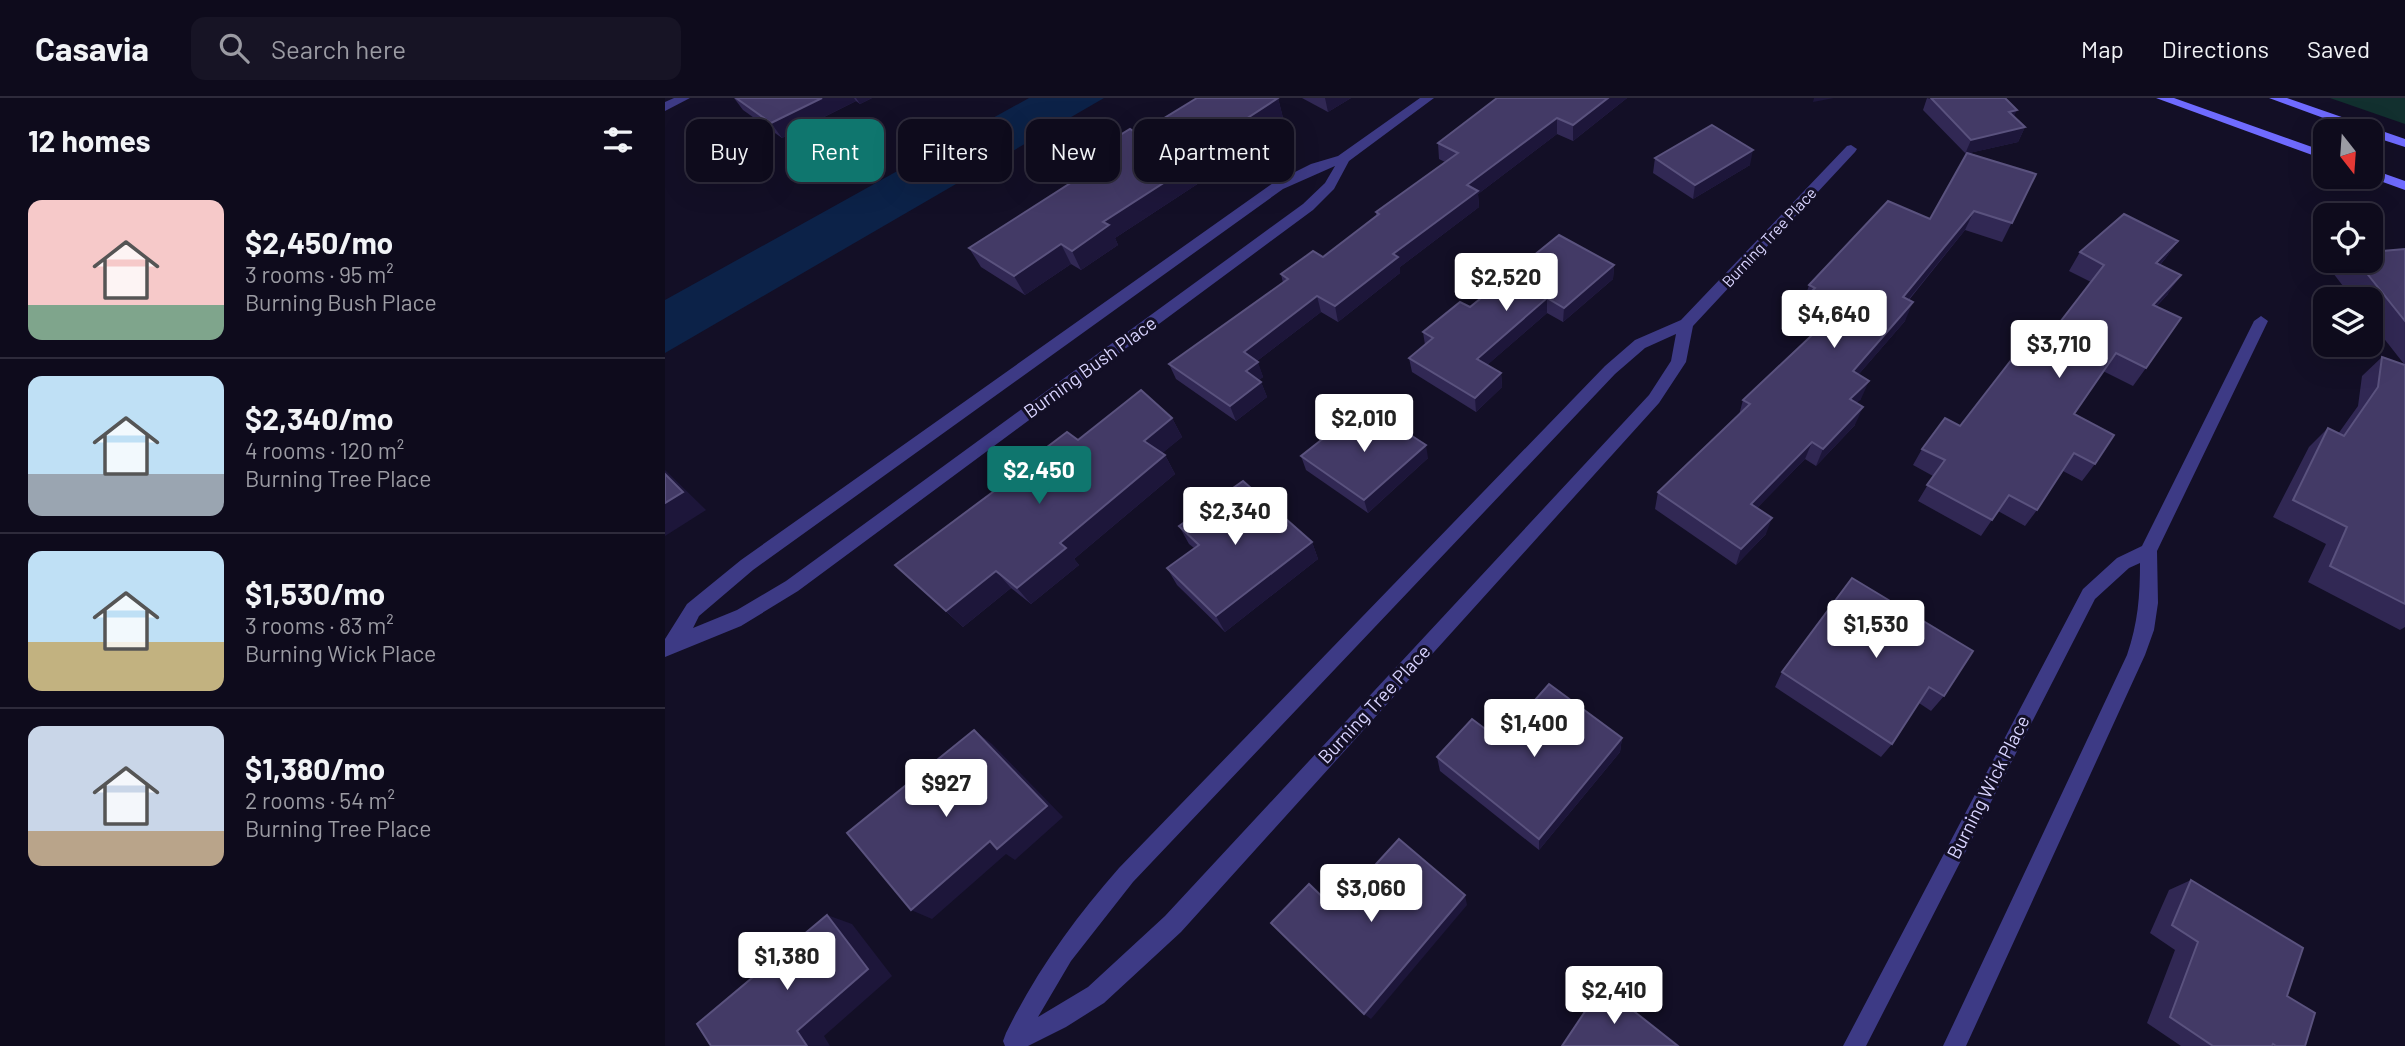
<!DOCTYPE html>
<meta charset="utf-8">
<style>
:root{--surface:#0e0b1c;--page:#171425;--text:#f1f3f6;--muted:#9b9ba3;--line:#2e2b3b;--accent:#0f766e}
body{margin:0;font-family:Barlow,sans-serif;background:var(--page);color:var(--text);height:100vh;display:flex;flex-direction:column;font-size:26px;white-space:nowrap}
*{box-sizing:border-box;margin:0}
p{font-size:23px;color:var(--muted)}
.icon{flex:none;width:38px;height:38px;fill:none;stroke:currentColor;stroke-width:2;stroke-linecap:round;stroke-linejoin:round}
.map{position:relative;flex:1;overflow:hidden}
.drawer{display:flex;flex-direction:column;background:var(--surface);width:665px}
.drawer>*{flex:none}
.guide{position:absolute;left:21px;top:21px;width:665px;height:63px;display:flex;gap:14px}
.needle{width:46px;rotate:163deg}
.tools{position:absolute;left:1648px;top:21px;display:grid;gap:14px}
.tools a{display:grid;place-items:center;width:70px;height:70px;border-radius:14px;background:var(--surface);box-shadow:0 7px 28px #0002,0 0 0 2px var(--line);font-size:35px}
.price{position:absolute;translate:-50% -60px;padding:0 16px;border-radius:7px;background:#fff;color:#222;font-size:23px;line-height:46px;filter:drop-shadow(0 2px 4px #0008)}
.price::after{content:'';position:absolute;left:50%;top:42px;width:21px;height:16px;margin-left:-10px;background:inherit;clip-path:polygon(0 0,100% 0,50% 100%)}
.price.active{background:var(--accent);color:#fff}
ul{padding:0;list-style:none}
li{display:flex;align-items:center;gap:21px;height:175px;padding:0 28px}
li+li{border-top:2px solid var(--line)}
li span{display:grid;place-items:center;flex:none;width:196px;height:140px;border-radius:14px;color:#555}
li>.icon{margin-inline-start:auto}
span .icon{width:84px;height:84px;fill:#fffc;stroke-width:1}
li b{font-size:30px}
h2{display:flex;justify-content:space-between;align-items:center;height:84px;padding:0 28px;font-size:30px}
.chip{padding:0 24px;border-radius:14px;background:var(--surface);box-shadow:0 7px 28px #0002,0 0 0 2px var(--line);font-size:24px;line-height:63px}
.chip.active{background:var(--accent);color:#fff}
header{display:flex;align-items:center;gap:42px;box-sizing:border-box;height:98px;padding:0 35px;background:var(--surface);border-bottom:2px solid var(--line)}
header strong{font-size:33px}
nav{display:flex;gap:38px;margin-inline-start:auto;font-size:24px}
.search{width:490px;height:63px;background:var(--page);display:flex;align-items:center;gap:18px;box-sizing:border-box;padding:0 24px;border-radius:14px;color:var(--muted);font-size:26px}
main{display:flex;flex:1;min-height:0}
.map>svg:first-child{display:block}
.green{fill:#12302f}
.water{fill:#0c2248}
.lines{fill:none;stroke-linecap:round;stroke-linejoin:round}
.minor{fill:#3d3a85;fill-rule:evenodd}
.secondary{fill:#6f6bff;fill-rule:evenodd}
.wall{fill:#312854}
.shaded-wall{fill:#1d163a}
.building{fill:#433a66;stroke:#5a527e;stroke-width:2}
.labels{text-anchor:middle;stroke-width:6;stroke-linejoin:round;paint-order:stroke}
.far-street-label{font-size:16px;fill:#d9d4ff;stroke:#130f26}
.street-label{font-size:19px;fill:#d9d4ff;stroke:#130f26}
</style>
<header>
<strong>Casavia</strong>
<div class="search"><svg class="icon" aria-label="search" viewBox="0 0 24 24"><circle cx="10" cy="10" r="6"/><path d="M15 15l6 6"/></svg>Search here</div>
<nav><a>Map</a><a>Directions</a><a>Saved</a></nav>
</header>
<main>
<section class="drawer">
<h2>12 homes<svg class="icon" aria-label="filters" viewBox="0 0 24 24"><path d="M4 7h16M4 17h16"/><circle cx="9" cy="7" r="2"/><circle cx="15" cy="17" r="2"/></svg></h2>
<ul>
<li><span style="background:linear-gradient(#f6c9c9 75%,#7fa58c 0)"><svg class="icon" aria-label="home" viewBox="0 0 24 24"><path d="M3 11l9-7 9 7M6 9v11h12V9"/></svg></span><div><b>$2,450/mo</b><p>3 rooms · 95 m²</p><p>Burning Bush Place</p></div></li>
<li><span style="background:linear-gradient(#bfe0f5 70%,#9aa5b1 0)"><svg class="icon" aria-label="home" viewBox="0 0 24 24"><path d="M3 11l9-7 9 7M6 9v11h12V9"/></svg></span><div><b>$2,340/mo</b><p>4 rooms · 120 m²</p><p>Burning Tree Place</p></div></li>
<li><span style="background:linear-gradient(#bfe0f5 65%,#c2b280 0)"><svg class="icon" aria-label="home" viewBox="0 0 24 24"><path d="M3 11l9-7 9 7M6 9v11h12V9"/></svg></span><div><b>$1,530/mo</b><p>3 rooms · 83 m²</p><p>Burning Wick Place</p></div></li>
<li><span style="background:linear-gradient(#c9d6e8 75%,#b9a48a 0)"><svg class="icon" aria-label="home" viewBox="0 0 24 24"><path d="M3 11l9-7 9 7M6 9v11h12V9"/></svg></span><div><b>$1,380/mo</b><p>2 rooms · 54 m²</p><p>Burning Tree Place</p></div></li>
</ul>
</section>
<div class="map">
<svg width="1740" height="948" viewBox="0 0 1740 948">
<rect width="100%" height="100%" fill="#130f26"/>
<path class="green" d="M1665 0H1740V26Z"/>
<path class="water" d="M364 0H439L0 255V202Z"/>
<g class="lines">
<g class="minor">
<path d="M9 0H25L0 13V4Z"/>
<path d="M755 0H769L684 63 669 91 648 112 133 493 76 528 0 559V541L22 506 76 462 608 85 646 66 673 58ZM670 68 660 85 638 106 121 483 72 512 28 530 34 518 88 472 618 91Z"/>
<path d="M1186 47 1192 51 1190 54 1028 228 1021 264 994 305 516 834 439 905 401 929 363 948H340L338 943 341 935C371 874 409 821 454 770L940 268 970 242 1016 222 1182 48ZM1011 236 1006 263 984 297 500 818 423 889 373 919 406 863 468 784 950 276 980 250Z"/>
<path d="M1596 218 1603 223 1492 453 1493 505 1489 532 1480 557 1301 948H1278L1462 557C1473 525 1475 498 1475 465L1464 470 1430 501 1201 948H1178L1418 491 1452 460 1477 448 1589 223Z"/>
</g>
<g class="secondary">
<path d="M1491 0H1509L1661 54V62Z"/>
<path d="M1604 0H1622L1740 41V49L1706 38V33H1694Z"/>
<path d="M1706 71 1740 83V92L1704 79H1706Z"/>
</g>
</g>
<g class="wall">
<path d="M69 0H207L195 6 191 3 117 40 78 12Z"/>
<path d="M613 0 618 20 590 38 592 47 450 140 453 147 416 172 406 166 360 197 316 169 304 150 412 81 406 67 473 36Z"/>
<path d="M637 0H686L663 14Z"/>
<path d="M832 0H962L908 43 892 36 813 96 814 109 735 169V175L673 224 656 214 592 263 598 279 594 282 596 284 602 299 571 323 511 281 504 266 618 185 616 176 658 159 711 118V114L780 64 774 61 773 45Z"/>
<path d="M1262 0 1349 19 1360 29 1353 44 1304 55 1371 76 1337 144 1300 132 1244 202 1240 223 1193 277 1196 301 1191 305 1190 327 1151 368 1140 361 1092 410 1101 436 1071 467 990 411 993 394 1074 317 1078 302 1147 237 1127 227 1132 208 1140 200 1144 187 1265 121 1301 56 1258 12Z"/>
<path d="M990 60 1085 67 1028 101 988 75Z"/>
<path d="M1513 143 1500 161 1495 167 1503 196 1491 209 1481 270 1468 288 1438 273 1409 316 1430 366 1417 383 1398 373 1372 412 1360 428 1333 413 1316 438 1253 403 1268 378 1248 367 1257 351 1295 328 1375 250 1426 184 1404 173 1415 154Z"/>
<path d="M1740 151V529L1735 532 1643 484 1661 446 1608 419 1644 349 1663 330 1673 336 1693 308 1697 278 1717 259 1739 266 1706 224V201H1688L1668 175 1678 163H1706Z"/>
<path d="M949 167 948 181 898 224 882 215 822 267 836 275 837 289 811 314 747 274 744 260 760 247 758 234 805 209Z"/>
<path d="M507 320 517 339 497 355 500 357 510 376 409 461 414 467 366 506 346 490 298 529 230 467 371 361 369 359 413 342Z"/>
<path d="M685 335 763 360 703 415 641 372 636 358Z"/>
<path d="M514 428 647 444 653 461 560 534 512 487 502 470 529 450 524 446Z"/>
<path d="M1187 480 1279 598 1266 613 1254 605 1227 646 1216 659 1110 589 1117 574Z"/>
<path d="M957 640 955 654 874 752 775 673 772 659Z"/>
<path d="M1526 782 1622 898 1640 948H1516L1482 925 1510 852 1485 835 1504 792Z"/>
</g>
<g class="shaded-wall">
<path d="M157 0H189L191 3 117 40 106 25Z"/>
<path d="M191 0H207L195 6Z"/>
<path d="M613 0 618 20 590 38 592 47 450 140 453 147 416 172 407 153 438 124 578 23Z"/>
<path d="M660 0H686L663 14Z"/>
<path d="M943 0H962L908 43V27Z"/>
<path d="M1149 0H1169L1148 4Z"/>
<path d="M1352 12 1345 27 1344 14Z"/>
<path d="M892 20V36L813 96 814 109 735 169V175L673 224 670 208 802 87Z"/>
<path d="M1360 29 1353 44 1300 56 1306 42Z"/>
<path d="M1088 52 1085 67 1028 101 1030 87Z"/>
<path d="M1309 113 1300 132 1230 218 1238 199Z"/>
<path d="M1513 143 1500 161 1479 183 1491 165Z"/>
<path d="M396 146 406 166 360 197 349 178Z"/>
<path d="M949 167 948 181 898 224 899 210Z"/>
<path d="M1516 177 1503 196 1475 225 1488 207Z"/>
<path d="M652 198 656 214 584 269 579 254Z"/>
<path d="M882 200V215L813 275 812 261Z"/>
<path d="M1248 204 1240 223 1180 292 1188 273Z"/>
<path d="M593 264 598 279 586 288 581 273Z"/>
<path d="M836 275 837 289 811 314 810 300Z"/>
<path d="M1204 283 1196 301 1177 319 1185 301Z"/>
<path d="M596 284 602 299 571 323 565 308Z"/>
<path d="M1198 309 1190 327 1151 368 1158 351Z"/>
<path d="M507 320 517 339 489 362 479 343Z"/>
<path d="M1147 344 1140 361 1080 422 1086 406Z"/>
<path d="M761 347 763 360 703 415 699 402Z"/>
<path d="M500 357 510 376 409 461 414 467 366 506 352 490 395 445Z"/>
<path d="M0 372 41 412 0 438Z"/>
<path d="M1107 420 1101 436 1071 467 1076 451Z"/>
<path d="M647 444 653 461 560 534 551 518Z"/>
<path d="M331 473 346 490 298 529 281 513Z"/>
<path d="M309 632 327 646 398 719 350 762 341 756 267 821 246 812Z"/>
<path d="M957 640 955 654 874 752V741Z"/>
<path d="M800 797 802 807 706 921 699 916Z"/>
<path d="M162 817 187 826 227 878 159 938 165 948H142L132 933Z"/>
</g>
<g class="building">
<path d="M71 0H157L106 25Z"/>
<path d="M532 0H613L578 23 587 28 438 124 444 127 407 153 396 146 349 178 304 150 421 75 406 67 465 31 473 36Z"/>
<path d="M832 0H943L908 27 892 20 802 87 813 93 728 156 733 159 670 208 652 198 579 254 593 264 581 273 596 284 565 308 504 266 623 181 616 176 648 153 658 159 714 116 711 114 793 55 773 45Z"/>
<path d="M1266 0H1340L1352 12 1344 14 1360 29 1306 42Z"/>
<path d="M1047 27 1088 52 1030 87 990 60Z"/>
<path d="M1302 55 1371 76 1347 125 1309 113 1238 199 1248 204 1188 273 1204 283 1185 301 1198 309 1158 351 1147 344 1086 406 1107 420 1076 451 993 394 1085 306 1078 302 1162 223 1132 208 1150 190 1144 187 1223 103 1265 121Z"/>
<path d="M1459 116 1513 143 1491 165 1516 177 1488 207 1516 220 1481 270 1451 255 1409 316 1449 337 1430 366 1409 355 1372 412 1344 397 1327 422 1262 387 1280 362 1257 351 1280 320 1295 328 1361 243 1375 250 1439 167 1415 154Z"/>
<path d="M894 137 949 167 899 210 882 200 812 261 836 275 810 300 744 260 768 240 758 234 795 204 805 209Z"/>
<path d="M1740 151V223L1692 163H1706V154Z"/>
<path d="M1717 259 1740 267V506L1665 468 1682 429 1628 402 1663 330 1679 338 1713 289Z"/>
<path d="M476 292 507 320 479 343 500 357 395 445 401 450 352 490 331 473 281 513 230 467 372 361 369 359 402 334 413 342Z"/>
<path d="M710 314 761 347 699 402 636 358 674 328 685 335Z"/>
<path d="M0 376 18 394 0 405Z"/>
<path d="M578 383 647 444 551 518 502 470 534 447 514 428Z"/>
<path d="M1187 480 1308 553 1279 598 1264 589 1227 646 1117 574Z"/>
<path d="M884 586 957 640 874 741 772 659 807 621 835 642Z"/>
<path d="M309 632 382 708 332 751 325 743 246 812 182 735Z"/>
<path d="M734 741 800 797 699 916 606 825 644 786 670 811Z"/>
<path d="M1526 782 1638 850 1622 898 1650 915 1640 948H1611L1608 946 1607 948H1548L1505 919 1533 844 1507 827Z"/>
<path d="M162 817 203 871 132 933 142 948H46L32 926Z"/>
<path d="M937 888 1013 948H897Z"/>
</g>
<g class="labels">
<g class="far-street-label">
<text transform="translate(1104 139) rotate(-47)" y="6">Burning Tree Place</text>
</g>
<g class="street-label">
<text transform="translate(425 269) rotate(-36)" y="7">Burning Bush Place</text>
<text transform="translate(709 606) rotate(-47)" y="7">Burning Tree Place</text>
<text transform="translate(1323 689) rotate(-63)" y="7">Burning Wick Place</text>
</g>
</g>
</svg>
<div class="tools">
<a><svg class="needle" viewBox="-14 -14 28 28"><path d="M0-13l5 13h-10z" fill="#e53935"/><path d="M0 13l5-13h-10z" fill="#9b9ba3"/></svg></a>
<a><svg class="icon" aria-label="locate" viewBox="0 0 24 24"><circle cx="12" cy="12" r="6"/><path d="M12 2v4M12 18v4M2 12h4M18 12h4"/></svg></a>
<a><svg class="icon" aria-label="layers" viewBox="0 0 24 24"><path d="M12 4l9 5-9 5-9-5zM3 14l9 5 9-5"/></svg></a>
</div>
<b class="price" style="left:841px;top:215px">$2,520</b>
<b class="price" style="left:1169px;top:252px">$4,640</b>
<b class="price" style="left:1394px;top:282px">$3,710</b>
<b class="price" style="left:699px;top:356px">$2,010</b>
<b class="price active" style="left:374px;top:408px">$2,450</b>
<b class="price" style="left:570px;top:449px">$2,340</b>
<b class="price" style="left:1211px;top:562px">$1,530</b>
<b class="price" style="left:869px;top:661px">$1,400</b>
<b class="price" style="left:281px;top:721px">$927</b>
<b class="price" style="left:706px;top:826px">$3,060</b>
<b class="price" style="left:122px;top:894px">$1,380</b>
<b class="price" style="left:949px;top:928px">$2,410</b>
<div class="guide">
<a class="chip">Buy</a>
<a class="chip active">Rent</a>
<a class="chip">Filters</a>
<a class="chip">New</a>
<a class="chip">Apartment</a>
</div>
</div>
</main>
